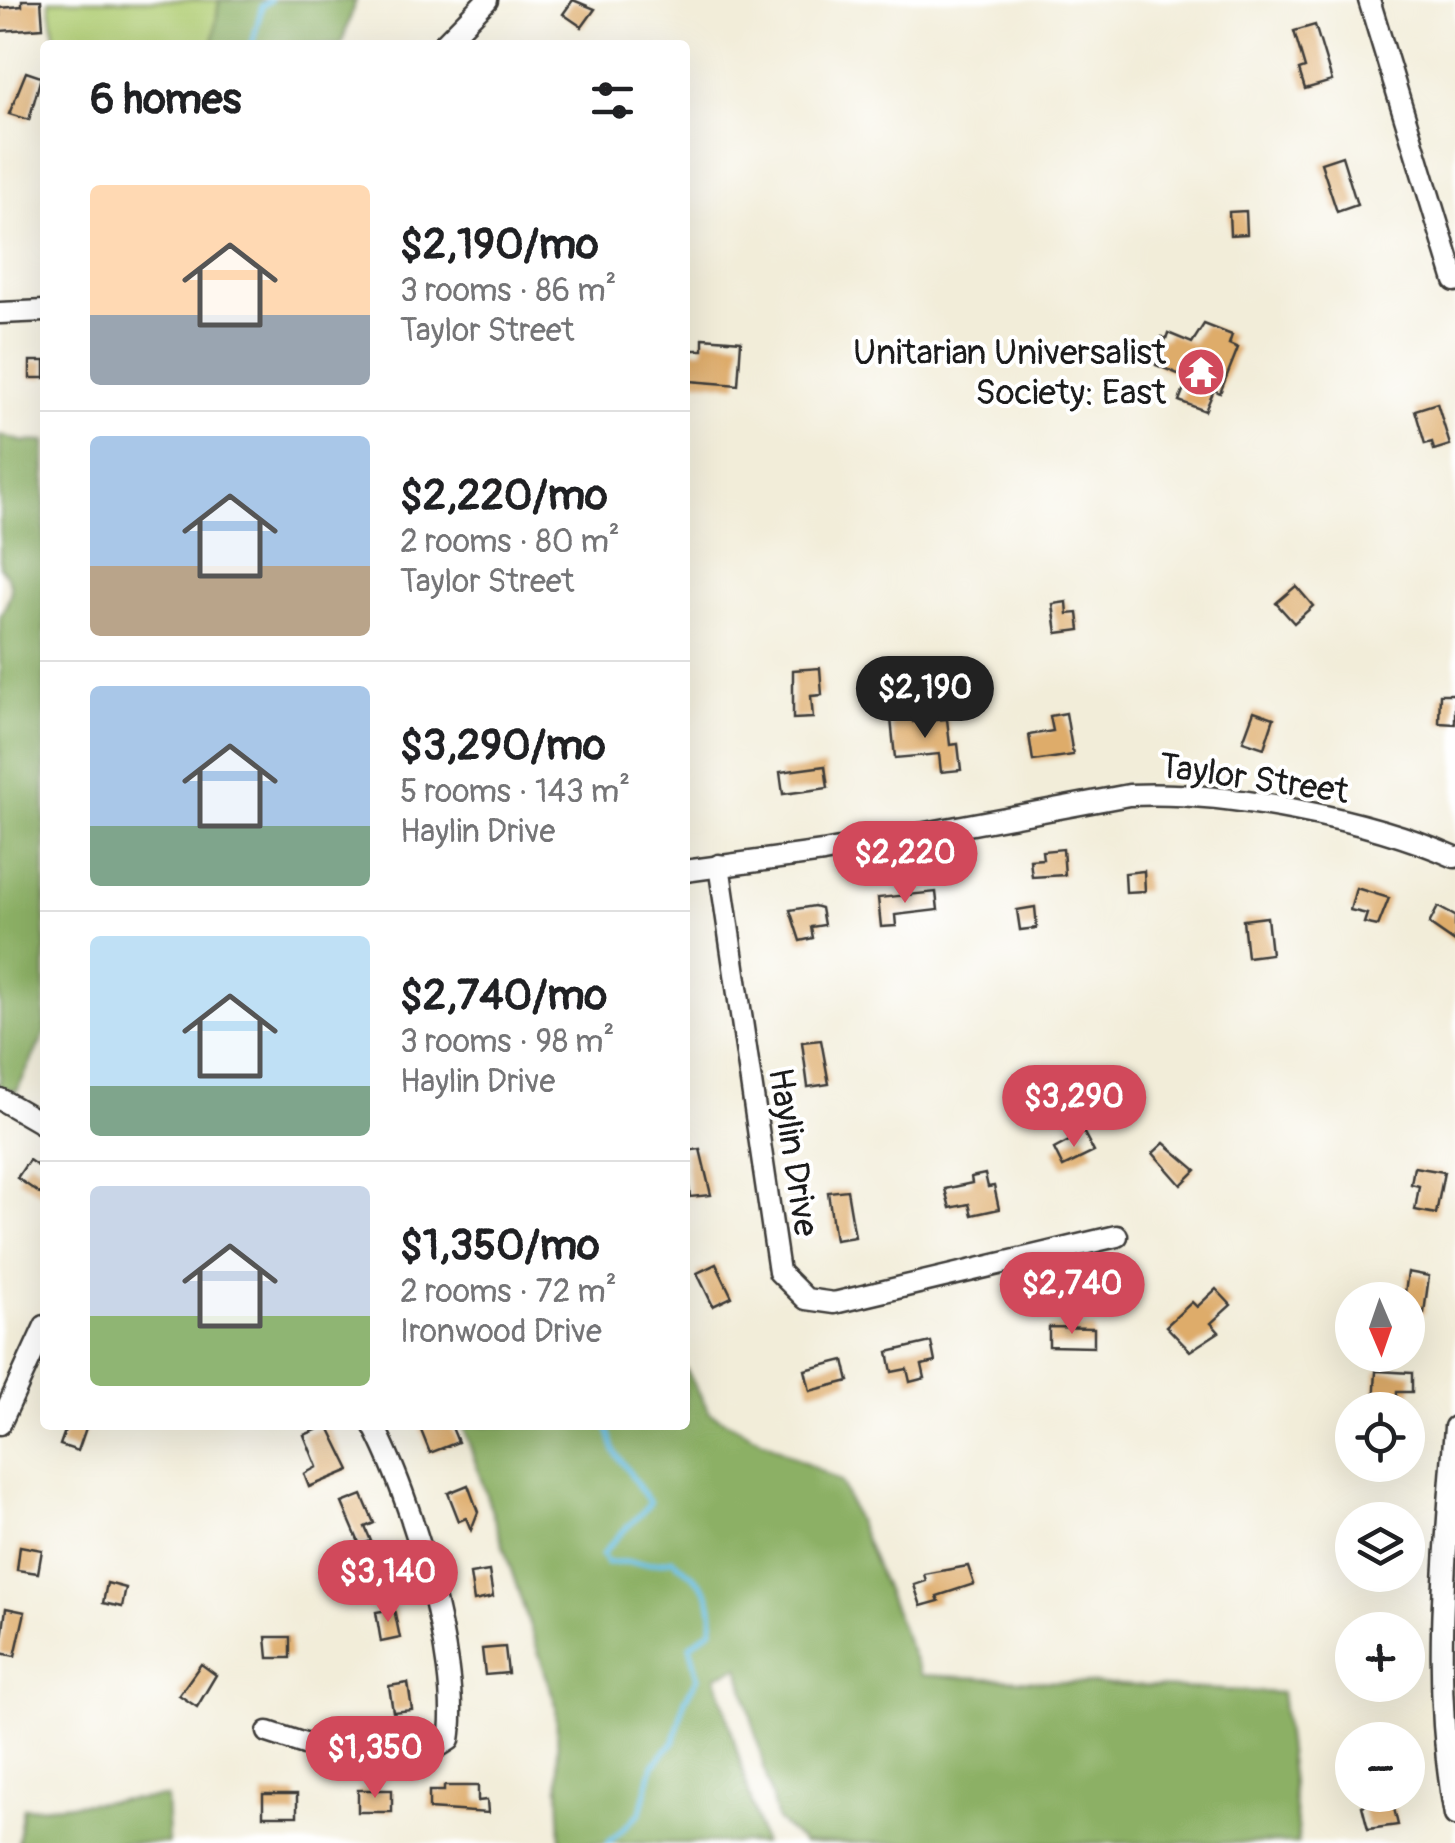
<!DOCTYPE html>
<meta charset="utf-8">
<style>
:root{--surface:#fff;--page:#f2f2f2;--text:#202124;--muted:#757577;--line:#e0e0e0;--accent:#d1495b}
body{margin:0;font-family:Pangolin,sans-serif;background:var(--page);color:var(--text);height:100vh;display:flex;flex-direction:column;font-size:38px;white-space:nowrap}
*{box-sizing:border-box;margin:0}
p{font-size:32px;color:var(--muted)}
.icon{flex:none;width:55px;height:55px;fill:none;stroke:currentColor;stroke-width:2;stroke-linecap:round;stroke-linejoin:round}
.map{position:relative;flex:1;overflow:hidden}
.panel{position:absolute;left:40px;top:40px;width:650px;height:1390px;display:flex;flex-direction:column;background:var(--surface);border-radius:10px;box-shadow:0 10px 40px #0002}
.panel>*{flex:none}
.needle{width:65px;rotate:178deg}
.buttons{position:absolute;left:1335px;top:1282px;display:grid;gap:20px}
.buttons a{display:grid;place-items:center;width:90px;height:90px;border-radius:50%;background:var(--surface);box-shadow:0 10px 40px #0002;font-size:50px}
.price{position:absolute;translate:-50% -85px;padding:0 22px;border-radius:35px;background:var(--accent);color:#fff;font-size:32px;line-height:65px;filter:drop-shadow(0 2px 5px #0008)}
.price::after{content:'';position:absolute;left:50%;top:60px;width:30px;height:22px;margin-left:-15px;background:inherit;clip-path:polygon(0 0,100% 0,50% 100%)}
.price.current{background:#222;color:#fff}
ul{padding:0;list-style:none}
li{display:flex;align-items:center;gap:30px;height:250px;padding:0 50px}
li+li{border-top:2px solid var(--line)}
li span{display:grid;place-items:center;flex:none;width:280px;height:200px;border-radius:10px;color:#555}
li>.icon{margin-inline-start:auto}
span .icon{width:120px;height:120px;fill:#fffc;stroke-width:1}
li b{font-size:42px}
h2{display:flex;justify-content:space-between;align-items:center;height:120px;padding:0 50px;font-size:42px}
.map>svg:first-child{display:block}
.green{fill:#b0cd73;stroke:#667448;stroke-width:2.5}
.forest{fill:#8cb065;stroke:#546640;stroke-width:2.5}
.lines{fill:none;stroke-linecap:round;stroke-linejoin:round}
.stream{stroke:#69c0e6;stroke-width:5}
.building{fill:#deac6a}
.minor-casing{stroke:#3c3b38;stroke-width:25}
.minor{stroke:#fff;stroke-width:20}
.labels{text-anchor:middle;stroke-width:8;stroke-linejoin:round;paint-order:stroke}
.poi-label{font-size:35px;fill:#1c1c1c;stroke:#fff;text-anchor:end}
.street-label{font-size:35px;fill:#1c1c1c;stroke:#fff}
</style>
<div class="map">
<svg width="1455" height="1843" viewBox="0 0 1455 1843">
<rect width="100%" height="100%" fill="#fff"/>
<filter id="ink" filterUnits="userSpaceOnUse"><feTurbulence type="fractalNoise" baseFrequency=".01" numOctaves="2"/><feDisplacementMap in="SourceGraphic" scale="20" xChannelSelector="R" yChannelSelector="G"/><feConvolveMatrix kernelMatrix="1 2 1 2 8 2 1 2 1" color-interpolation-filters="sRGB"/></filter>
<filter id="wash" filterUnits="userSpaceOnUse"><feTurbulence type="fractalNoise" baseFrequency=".0048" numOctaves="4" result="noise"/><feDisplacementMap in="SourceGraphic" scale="40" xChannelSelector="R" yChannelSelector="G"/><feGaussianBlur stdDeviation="2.25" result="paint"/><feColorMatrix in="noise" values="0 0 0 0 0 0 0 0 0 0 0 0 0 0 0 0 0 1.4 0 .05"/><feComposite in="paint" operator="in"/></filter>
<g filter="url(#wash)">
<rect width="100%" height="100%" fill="#f2edd9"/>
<path class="green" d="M49 0H302L290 45H56Z"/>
<g class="forest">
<path d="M219 0H356L341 45H213Z"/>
<path d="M0 435 24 442 45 441V1033L17 1091 0 1088V615C12 597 16 584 0 567Z"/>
<path d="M685 1367 710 1413 841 1482 921 1675 1281 1693 1299 1843H803L777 1820 739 1667 716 1676 763 1843H561L556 1705 463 1425H685Z"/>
<path d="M166 1797 168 1843H17L23 1808Z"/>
</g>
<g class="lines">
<g class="stream">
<path d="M252 45 262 6 270 0"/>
<path d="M607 1425 615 1452 650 1503C634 1523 616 1535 602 1555L607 1563C629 1559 652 1568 672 1559 701 1582 716 1591 712 1629L690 1645 698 1677 685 1699 674 1742 653 1765 641 1812 608 1843"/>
</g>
</g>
<g id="blocks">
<g class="building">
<path d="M22 0H41L43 28 0 31V8L22 6Z"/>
<path d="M573 0 595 9 582 27 563 14Z"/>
<path d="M1315 25 1332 81 1305 89 1299 70 1305 68 1294 31Z"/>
<path d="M26 72 41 77 29 120 9 114Z"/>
<path d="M1342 156 1357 205 1337 212 1321 163Z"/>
<path d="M1246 211 1247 234 1230 235 1229 212Z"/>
<path d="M1204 324 1232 335 1229 344 1238 348 1220 393 1214 390 1205 411 1179 401 1188 378 1156 365 1158 360 1153 358 1162 337 1166 339 1168 333 1192 343Z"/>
<path d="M703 338 741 341 738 385 690 381 692 350H703Z"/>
<rect x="30" y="361" width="15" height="17"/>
<path d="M1437 403 1450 445 1434 450 1432 442 1425 444 1415 410Z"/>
<path d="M1296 586 1313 606 1294 623 1276 603Z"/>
<path d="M1067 602 1068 614 1078 613 1080 630 1057 633 1053 604Z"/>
<path d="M820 668 822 695 811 696 813 718 793 719V670Z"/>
<path d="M1440 694H1455V724L1439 723Z"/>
<path d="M1254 711 1274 718 1264 748 1243 741Z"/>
<path d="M1066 713 1073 755 1033 761 1029 735 1053 731 1050 716Z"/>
<path d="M912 717 913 722 947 719 950 745 958 744 961 770 941 772 939 754 895 758 891 719Z"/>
<path d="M825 766 828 788 783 794 780 772Z"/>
<path d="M1063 849 1065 875 1032 877 1030 860 1043 859 1042 851Z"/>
<path d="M1144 871 1145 891 1126 892 1125 873Z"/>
<path d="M1356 888 1389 898 1378 926 1364 923 1367 914 1350 910Z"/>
<path d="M936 892 938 910 895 915 896 926 881 927 878 898Z"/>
<path d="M814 906 821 908 824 925 811 927 813 938 800 941 790 910Z"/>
<path d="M1035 907 1037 928 1020 930 1017 910Z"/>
<path d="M1438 907 1455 916V942L1429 924Z"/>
<path d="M1267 917 1271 954 1247 957 1243 920Z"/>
<path d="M821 1040 829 1084 808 1087 802 1042Z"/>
<path d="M1084 1133 1094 1152 1063 1167 1054 1149Z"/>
<path d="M1164 1143 1196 1170 1181 1185 1153 1153Z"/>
<path d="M700 1149 711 1195 690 1197 685 1151Z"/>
<path d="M29 1160 45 1171V1197L17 1178Z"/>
<path d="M1414 1167 1444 1172 1436 1214 1415 1210 1419 1186 1411 1184Z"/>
<path d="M985 1174 988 1187 994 1186 999 1209 972 1215 969 1204 950 1208 945 1189 972 1183 971 1177Z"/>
<path d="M847 1190 855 1237 835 1240 828 1192Z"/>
<path d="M716 1264 732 1297 713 1306 697 1273Z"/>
<path d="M1408 1272 1429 1276 1424 1313 1408 1311 1404 1300Z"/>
<path d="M1216 1289 1231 1305 1211 1323 1219 1332 1190 1351 1166 1326 1192 1302 1197 1307Z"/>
<path d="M1049 1327 1094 1328V1347L1049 1346Z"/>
<path d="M931 1342 935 1362 922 1365 925 1378 910 1382 907 1369 892 1372 888 1352Z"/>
<path d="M844 1360 849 1381 810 1391 805 1370Z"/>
<path d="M1376 1371 1412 1373V1392H1397L1396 1407 1374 1406Z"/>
<path d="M67 1425H87L78 1451 60 1445Z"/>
<path d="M328 1425 350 1470 309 1487 304 1474 317 1467 304 1435Z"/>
<path d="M427 1425H451L458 1442 430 1453 420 1428Z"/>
<path d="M468 1485 478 1512 471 1530 466 1518 459 1521 448 1493Z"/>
<path d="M362 1495 374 1523 365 1527 371 1541 360 1545 342 1503Z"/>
<path d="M20 1546 42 1550 38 1573 17 1570Z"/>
<path d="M968 1566 974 1584 937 1596 939 1601 921 1606 914 1585 926 1581 924 1574Z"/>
<path d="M489 1571 493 1597 474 1601 470 1574Z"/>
<path d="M107 1583 126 1588 122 1607 103 1603Z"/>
<path d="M6 1608 25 1612 15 1656 0 1653Z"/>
<path d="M394 1609 400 1638 381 1642 376 1612Z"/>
<path d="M266 1637H290V1658H268Z"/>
<path d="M505 1647 508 1673 485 1675 482 1649Z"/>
<path d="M201 1664 216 1675 197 1707 179 1695Z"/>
<path d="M408 1683 412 1710 393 1712 389 1686Z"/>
<path d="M444 1786H478V1801L487 1800 488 1813 429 1809V1791H444Z"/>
<rect x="358" y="1790" width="34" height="22"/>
<rect x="263" y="1794" width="34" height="22"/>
<path d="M1391 1796 1398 1825 1368 1829 1362 1806Z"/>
</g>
</g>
</g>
<g filter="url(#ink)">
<use href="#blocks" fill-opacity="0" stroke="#3c3b38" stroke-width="2.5"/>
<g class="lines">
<g class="minor-casing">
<g id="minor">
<path d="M1369 0 1455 281"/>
<path d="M443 45 487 0"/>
<path d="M0 313 45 311"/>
<path d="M719 865 779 1272 806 1299 834 1303 1117 1236"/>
<path d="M685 871 823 852 1129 795C1223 790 1369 819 1455 857"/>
<path d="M0 1099 45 1125"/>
<path d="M0 1424 45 1326"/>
<path d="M1455 1427C1445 1558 1431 1685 1455 1815"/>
<path d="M268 1732 329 1752 433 1750 449 1740C462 1665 410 1493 373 1425"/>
</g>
</g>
<use href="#minor" class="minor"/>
</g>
</g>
<defs>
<g id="temple-disc" transform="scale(2.5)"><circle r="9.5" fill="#d1495b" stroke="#fff"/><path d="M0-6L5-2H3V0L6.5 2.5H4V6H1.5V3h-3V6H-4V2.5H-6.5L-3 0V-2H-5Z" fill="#fff"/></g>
</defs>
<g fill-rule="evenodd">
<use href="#temple-disc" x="1201" y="372"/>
</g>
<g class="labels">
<g class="poi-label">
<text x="1166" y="364">Unitarian Universalist<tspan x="1166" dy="40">Society: East</tspan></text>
</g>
<g class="street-label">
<text transform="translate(1254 778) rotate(8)" y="12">Taylor Street</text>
<text transform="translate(794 1152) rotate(81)" y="12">Haylin Drive</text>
</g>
</g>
</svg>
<div class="buttons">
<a><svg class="needle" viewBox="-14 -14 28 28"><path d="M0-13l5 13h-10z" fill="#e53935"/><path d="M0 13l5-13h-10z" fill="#757577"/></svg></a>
<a><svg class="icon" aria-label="locate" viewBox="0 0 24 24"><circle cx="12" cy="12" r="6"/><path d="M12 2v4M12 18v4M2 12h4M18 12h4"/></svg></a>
<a><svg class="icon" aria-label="layers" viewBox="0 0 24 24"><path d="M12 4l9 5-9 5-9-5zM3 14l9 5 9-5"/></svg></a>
<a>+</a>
<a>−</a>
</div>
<b class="price current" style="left:925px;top:741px">$2,190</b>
<b class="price" style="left:905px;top:906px">$2,220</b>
<b class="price" style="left:1074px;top:1150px">$3,290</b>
<b class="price" style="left:1072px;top:1337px">$2,740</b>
<b class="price" style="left:388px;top:1625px">$3,140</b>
<b class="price" style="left:375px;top:1801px">$1,350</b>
<section class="panel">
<h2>6 homes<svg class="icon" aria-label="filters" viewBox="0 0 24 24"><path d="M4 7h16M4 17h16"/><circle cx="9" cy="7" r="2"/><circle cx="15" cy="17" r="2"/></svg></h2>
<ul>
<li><span style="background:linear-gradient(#ffd9b3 65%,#9aa5b1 0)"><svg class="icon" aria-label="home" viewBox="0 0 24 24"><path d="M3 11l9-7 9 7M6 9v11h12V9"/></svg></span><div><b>$2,190/mo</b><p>3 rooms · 86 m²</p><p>Taylor Street</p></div></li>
<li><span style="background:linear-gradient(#a9c7e8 65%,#b9a48a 0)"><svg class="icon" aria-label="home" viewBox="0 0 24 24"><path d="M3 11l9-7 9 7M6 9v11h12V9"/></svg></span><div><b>$2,220/mo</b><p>2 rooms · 80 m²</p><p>Taylor Street</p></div></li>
<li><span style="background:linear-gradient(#a9c7e8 70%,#7fa58c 0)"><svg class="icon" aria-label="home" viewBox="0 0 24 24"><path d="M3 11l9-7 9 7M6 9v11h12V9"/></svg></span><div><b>$3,290/mo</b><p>5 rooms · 143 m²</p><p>Haylin Drive</p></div></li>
<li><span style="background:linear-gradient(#bfe0f5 75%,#7fa58c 0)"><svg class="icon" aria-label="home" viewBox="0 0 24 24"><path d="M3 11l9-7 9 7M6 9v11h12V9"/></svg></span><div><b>$2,740/mo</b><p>3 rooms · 98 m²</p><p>Haylin Drive</p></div></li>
<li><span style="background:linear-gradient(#c9d6e8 65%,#8fb573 0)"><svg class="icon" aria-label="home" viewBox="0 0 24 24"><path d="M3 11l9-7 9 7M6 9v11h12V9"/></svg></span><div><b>$1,350/mo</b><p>2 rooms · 72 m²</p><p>Ironwood Drive</p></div></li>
</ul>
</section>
</div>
